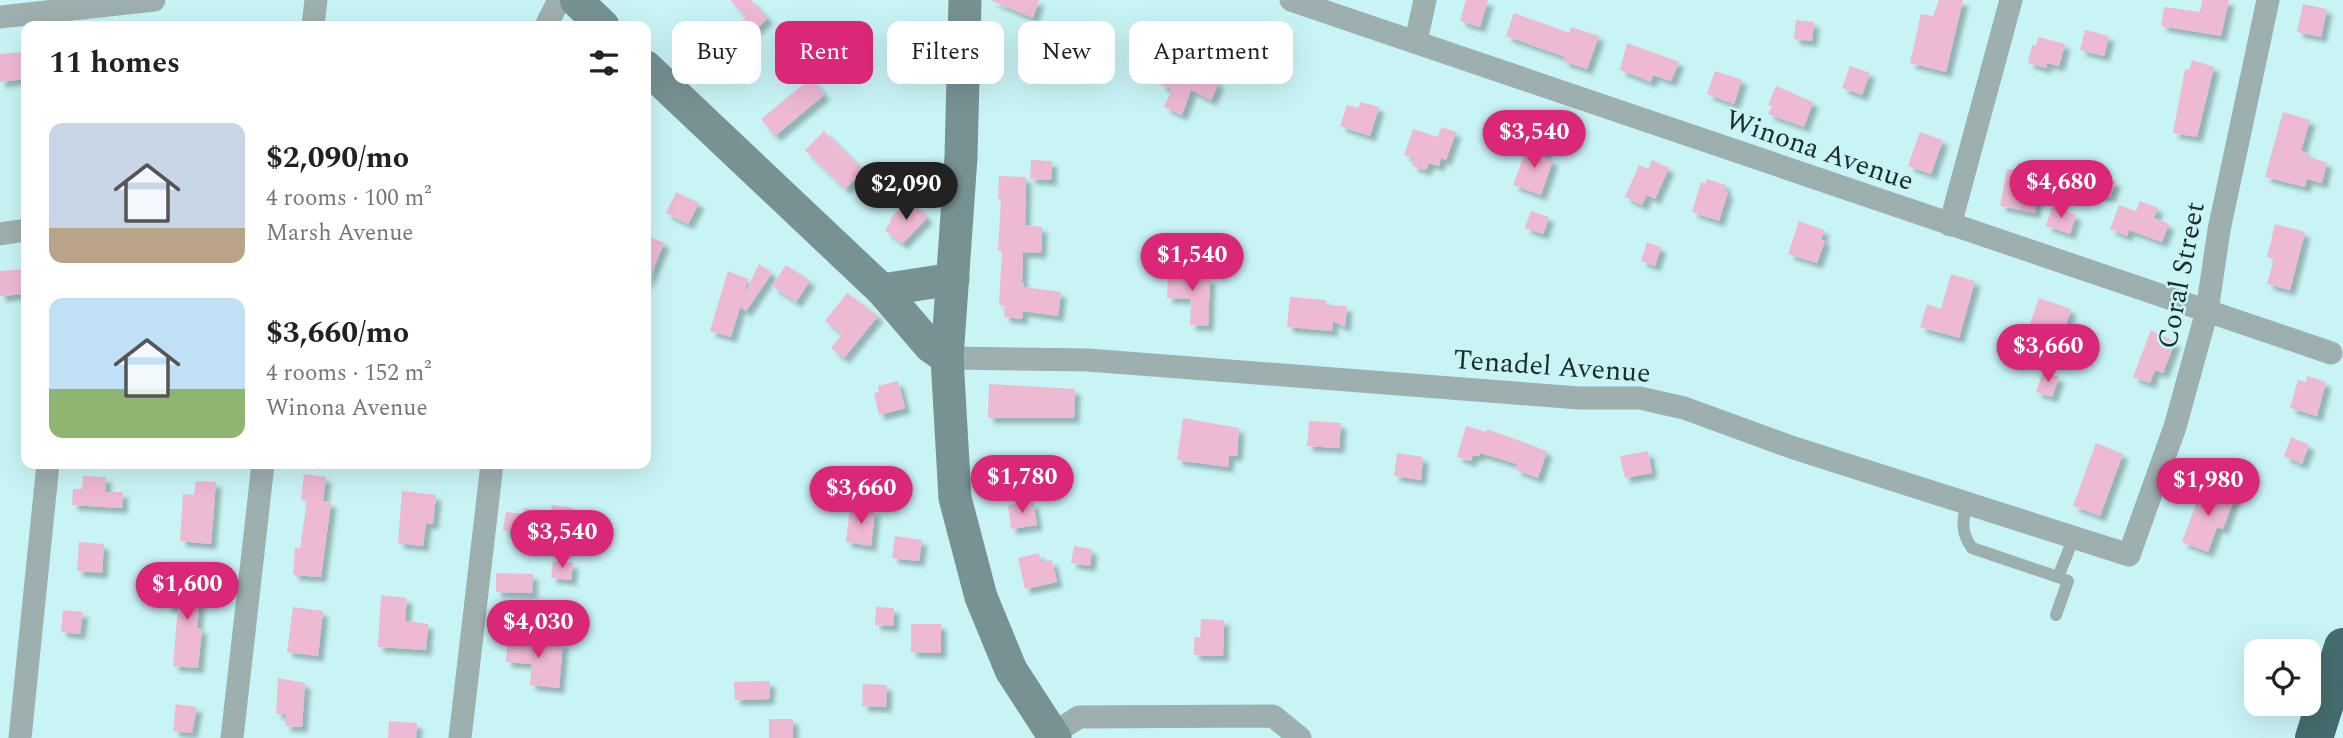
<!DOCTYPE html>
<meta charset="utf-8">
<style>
:root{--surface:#fff;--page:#f6f6f6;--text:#222;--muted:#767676;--accent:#db2777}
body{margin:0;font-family:Spectral,serif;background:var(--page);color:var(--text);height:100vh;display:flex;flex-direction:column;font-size:26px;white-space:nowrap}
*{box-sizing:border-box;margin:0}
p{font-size:23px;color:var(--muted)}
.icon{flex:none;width:38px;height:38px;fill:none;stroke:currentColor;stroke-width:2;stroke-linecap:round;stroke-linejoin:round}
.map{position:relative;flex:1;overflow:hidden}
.sheet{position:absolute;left:21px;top:21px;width:630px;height:448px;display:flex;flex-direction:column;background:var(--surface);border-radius:14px;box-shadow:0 7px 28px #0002}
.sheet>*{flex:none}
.banner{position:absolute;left:672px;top:21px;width:665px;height:63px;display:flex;gap:14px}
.tools{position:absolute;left:2244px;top:639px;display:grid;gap:14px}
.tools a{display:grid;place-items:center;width:77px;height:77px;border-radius:14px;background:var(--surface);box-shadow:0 7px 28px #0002;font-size:35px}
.price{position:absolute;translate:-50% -60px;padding:0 16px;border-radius:24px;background:var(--accent);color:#fff;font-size:23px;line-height:46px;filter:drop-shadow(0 2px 4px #0008)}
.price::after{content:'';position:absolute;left:50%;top:42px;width:21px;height:16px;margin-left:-10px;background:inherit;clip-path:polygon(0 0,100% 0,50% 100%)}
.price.current{background:#222;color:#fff}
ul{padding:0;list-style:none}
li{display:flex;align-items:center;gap:21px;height:175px;padding:0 28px}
li span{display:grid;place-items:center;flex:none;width:196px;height:140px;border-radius:14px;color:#555}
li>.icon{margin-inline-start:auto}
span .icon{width:84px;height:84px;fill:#fffc;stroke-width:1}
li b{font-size:30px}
h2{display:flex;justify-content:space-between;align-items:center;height:84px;padding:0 28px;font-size:30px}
.tag{padding:0 24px;border-radius:14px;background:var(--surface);box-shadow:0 7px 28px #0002;font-size:24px;line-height:63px}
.tag.current{background:var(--accent);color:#fff}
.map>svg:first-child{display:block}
.building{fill:#eeb9d3;filter:url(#shadow)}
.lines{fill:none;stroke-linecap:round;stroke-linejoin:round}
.service{stroke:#9eafb0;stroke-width:12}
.minor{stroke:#9eafb0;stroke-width:23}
.secondary{stroke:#789294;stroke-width:33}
.motorway{stroke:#456c6e;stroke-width:38}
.labels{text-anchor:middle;stroke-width:5;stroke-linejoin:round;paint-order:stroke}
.street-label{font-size:28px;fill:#1b2c2c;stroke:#c9f4f6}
</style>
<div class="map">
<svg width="2343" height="738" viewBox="0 0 2343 738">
<defs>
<filter id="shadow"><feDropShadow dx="5.5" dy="5.5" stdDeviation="2" flood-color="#0004"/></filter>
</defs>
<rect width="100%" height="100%" fill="#c9f4f6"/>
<g class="building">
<path d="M730 0H751L768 18 737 47 726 36 746 17Z"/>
<path d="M990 0H1039L1033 18Z"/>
<path d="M1466 0H1488L1480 27 1460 21Z"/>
<path d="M1939 0H1963L1946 72 1910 63 1921 14 1933 16Z"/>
<path d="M2202 0H2229L2221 36 2161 26 2164 7 2200 12Z"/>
<path d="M2303 4 2327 9 2321 37 2297 32Z"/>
<path d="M1514 13 1569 33 1571 27 1599 36 1587 69 1563 61 1565 57 1506 36Z"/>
<path d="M1796 20 1814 22 1812 41 1794 39Z"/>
<path d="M704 25 719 41 696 63 680 47Z"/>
<path d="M2085 30 2109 36 2104 56 2080 50Z"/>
<path d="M2038 37 2065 44 2059 66 2047 63 2046 68 2028 63 2032 45 2036 46Z"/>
<path d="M1627 43 1679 62 1671 81 1653 75 1651 82 1620 70Z"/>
<path d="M1187 46 1219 61 1211 79 1219 83 1211 100 1191 90 1182 115 1164 107 1172 89 1160 85 1169 68 1176 72Z"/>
<path d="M22 52 25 79 0 82V54Z"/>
<path d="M2192 60 2214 67 2197 137 2173 133 2185 69 2189 70Z"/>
<path d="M1850 66 1870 73 1862 95 1842 88Z"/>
<path d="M1715 71 1742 80 1734 104 1707 94Z"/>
<path d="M811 78 824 95 775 136 761 119Z"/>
<path d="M1776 86 1813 102 1804 127 1768 114 1772 106 1768 105Z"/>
<path d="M1361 102 1379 107 1370 136 1340 126 1347 105 1358 108Z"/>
<path d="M2283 112 2310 120 2301 151 2308 153 2307 157 2327 162 2322 183 2307 179 2305 187 2265 177Z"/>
<path d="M1441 127 1456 132 1446 160 1441 158 1439 166 1429 163 1426 170 1412 166 1414 158 1404 155 1413 129 1438 137Z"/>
<path d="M824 131 864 171 845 189 805 150Z"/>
<path d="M1920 132 1943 140 1931 174 1908 166Z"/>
<path d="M1528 144 1547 150 1544 157 1553 160 1541 195 1513 185Z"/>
<path d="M1031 160 1052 161 1051 180 1030 179Z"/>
<path d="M1652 160 1669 168 1655 199 1647 195 1642 205 1625 197 1639 165 1648 169Z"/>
<path d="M2018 163 2039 167 2035 213 2000 206 2007 169 2016 170Z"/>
<path d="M999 176 1026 177 1025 225 1042 227 1041 253 1023 252 1022 282H1024V287L1061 292 1058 316 1023 311 1022 319 1004 317 1005 305H999L1002 251 998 250 1001 199H998Z"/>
<path d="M2089 176 2116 181 2110 197 2086 192Z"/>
<path d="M1707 179 1726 185 1724 191 1728 192 1719 221 1692 212 1701 182 1705 184Z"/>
<path d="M676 192 699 203 688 224 666 213Z"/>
<path d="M908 200 928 217 902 244 885 230 891 222 889 220Z"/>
<path d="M2140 201 2158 208 2154 218 2169 224 2162 242 2129 230 2127 236 2110 229 2119 205 2136 211Z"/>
<path d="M2052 207 2076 215 2070 234 2046 226Z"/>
<path d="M1531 211 1549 217 1543 234 1525 228Z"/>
<path d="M1799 221 1824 230 1821 239 1825 241 1817 263 1788 254Z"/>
<path d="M2275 224 2305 232 2290 290 2267 284 2274 259 2267 257Z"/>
<path d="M646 235 664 243 646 286Z"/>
<path d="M1647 242 1661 247 1655 266 1641 261Z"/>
<path d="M759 264 772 273 746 311 740 307 731 337 710 331 728 271 748 279 743 297Z"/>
<path d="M786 265 810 281 796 302 772 286Z"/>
<path d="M1179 267 1203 268V278H1210L1208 326 1190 325 1191 299 1167 298 1168 276H1179Z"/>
<path d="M23 269 26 294 0 296V271Z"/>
<path d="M1951 274 1975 281 1959 338 1920 327 1927 304 1941 309Z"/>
<path d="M847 293 878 316 844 358 831 348 842 334 825 321Z"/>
<path d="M1290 297 1326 300V305L1347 306 1345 327 1333 321 1332 331 1287 327Z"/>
<path d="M2039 298 2071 309 2063 335 2030 324Z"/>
<path d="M2151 330 2175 342 2163 373 2155 370 2150 383 2133 377Z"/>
<path d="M2043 372 2059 377 2052 397 2036 392Z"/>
<path d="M2307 376 2326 382 2317 416 2290 408 2298 380 2306 382Z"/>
<path d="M898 381 905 408 879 415 874 393 879 392 878 386Z"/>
<path d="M989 384 1075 389 1074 418H988Z"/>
<path d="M1183 418 1239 428 1237 456 1229 455 1228 467 1177 460Z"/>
<path d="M1309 421 1341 423 1339 448 1307 446Z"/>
<path d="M1466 426 1487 432V429L1547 451 1538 478 1516 470 1517 464 1480 453 1479 456 1473 455 1471 461 1457 457Z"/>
<path d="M2291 437 2309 445 2302 464 2284 456Z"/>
<path d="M2096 443 2123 454 2100 516 2073 506Z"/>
<path d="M1648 451 1652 473 1625 478 1620 456Z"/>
<path d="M1397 453 1423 457 1421 480 1394 476Z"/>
<path d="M304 474 326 477 323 501 331 502 321 577 293 575 295 547 300 548 307 501 301 500Z"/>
<path d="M83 476 106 477 105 492H123L122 508 72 505 73 489H82Z"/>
<path d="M196 481 216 482 211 544 180 541 183 494 194 495Z"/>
<path d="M2203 485 2235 497 2223 529 2217 527 2208 552 2182 542Z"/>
<path d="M402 491 436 495 433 524 426 523 423 546 398 543Z"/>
<path d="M1033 502 1037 525 1011 529 1008 505Z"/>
<path d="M552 505 573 508 570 526 549 523Z"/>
<path d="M850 507 875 510 871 546 846 542Z"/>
<path d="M524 508 542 511 538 535 503 530 506 512 524 514Z"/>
<path d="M895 536 922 540 919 561 892 558Z"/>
<path d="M79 542 104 544 102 573 77 571Z"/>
<path d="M1074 546 1092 549 1090 566 1071 563Z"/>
<path d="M1039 553 1041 562 1052 560 1057 582 1025 589 1018 558Z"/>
<path d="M553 561 573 563 571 580 551 578Z"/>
<path d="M496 573 533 574 532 593 496 592Z"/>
<path d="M181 576 202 578 197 628 202 629 198 668 173 666 178 607 166 606 167 589 180 590Z"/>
<path d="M381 595 407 598 405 621 428 624 426 650 378 647Z"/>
<path d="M293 607 323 611 318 656 287 652Z"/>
<path d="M876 607 894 608 893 626 875 625Z"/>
<path d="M63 610 83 612 80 634 61 632Z"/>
<path d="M1201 619 1224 620 1223 656 1194 655V637H1200Z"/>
<path d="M911 624H941V653L911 652Z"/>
<path d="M508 638 563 643 559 688 530 685 532 664 506 662Z"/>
<path d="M278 678 305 683 302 727 285 726 286 714H276Z"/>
<path d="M770 681 769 699 735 700 734 682Z"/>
<path d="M863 684 887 685 886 707 862 706Z"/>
<path d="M176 704 197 707 192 733 173 731Z"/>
<rect x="769" y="719" width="24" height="19"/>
<path d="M389 721 417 723 416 738H388Z"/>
</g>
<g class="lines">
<g class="service">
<path d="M1967 503C1962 521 1961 533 1972 548L2058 577 2074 537"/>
<path d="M2056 615 2068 581 2058 577"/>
</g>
<g class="minor">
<path d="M1291 0 2331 353"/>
<path d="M0 17 154 0"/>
<path d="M313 26 316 0"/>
<path d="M546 26 559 0"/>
<path d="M1416 41 1425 0"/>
<path d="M1950 225 2011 0"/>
<path d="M0 234 26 230"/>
<path d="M947 358 1088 360 1579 398H1640L1684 408 1794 448 2129 555 2175 427 2207 311 2219 230 2268 0"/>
<path d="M1053 734 1079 717 1273 716 1300 738"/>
<path d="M20 738 48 464"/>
<path d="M232 738 263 464"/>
<path d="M460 738 492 464"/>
</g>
<g class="secondary">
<path d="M576 0 603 26"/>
<path d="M646 67 882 290 930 346 947 358 955 498 981 597 1011 670 1055 738"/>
<path d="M882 290 953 279"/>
<path d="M947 358 961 157 965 0"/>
</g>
<path class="motorway" d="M2314 738 2343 647"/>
</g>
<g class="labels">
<g class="street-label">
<text transform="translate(1820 149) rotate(19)" y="10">Winona Avenue</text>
<text transform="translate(2180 275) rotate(-79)" y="10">Coral Street</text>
<text transform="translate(1552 365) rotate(4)" y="10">Tenadel Avenue</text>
</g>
</g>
</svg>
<div class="tools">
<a><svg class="icon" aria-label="locate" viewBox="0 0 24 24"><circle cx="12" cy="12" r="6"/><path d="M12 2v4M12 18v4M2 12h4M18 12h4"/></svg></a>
</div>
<b class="price" style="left:1534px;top:170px">$3,540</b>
<b class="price" style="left:2061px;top:220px">$4,680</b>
<b class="price current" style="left:906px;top:222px">$2,090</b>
<b class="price" style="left:1192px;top:293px">$1,540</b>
<b class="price" style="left:2048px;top:384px">$3,660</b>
<b class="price" style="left:1022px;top:515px">$1,780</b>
<b class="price" style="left:2208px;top:518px">$1,980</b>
<b class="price" style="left:861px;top:526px">$3,660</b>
<b class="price" style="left:562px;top:570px">$3,540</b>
<b class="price" style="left:187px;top:622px">$1,600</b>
<b class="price" style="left:538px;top:660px">$4,030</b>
<div class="banner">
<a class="tag">Buy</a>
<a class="tag current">Rent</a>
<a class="tag">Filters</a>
<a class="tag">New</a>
<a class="tag">Apartment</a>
</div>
<section class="sheet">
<h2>11 homes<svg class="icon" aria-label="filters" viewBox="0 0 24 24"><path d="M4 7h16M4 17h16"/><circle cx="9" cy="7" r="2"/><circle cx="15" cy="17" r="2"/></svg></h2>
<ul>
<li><span style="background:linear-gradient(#c9d6e8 75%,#b9a48a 0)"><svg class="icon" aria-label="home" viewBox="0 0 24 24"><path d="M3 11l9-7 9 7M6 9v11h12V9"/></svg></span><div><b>$2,090/mo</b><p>4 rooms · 100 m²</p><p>Marsh Avenue</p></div></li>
<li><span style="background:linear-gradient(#bfe0f5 65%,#8fb573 0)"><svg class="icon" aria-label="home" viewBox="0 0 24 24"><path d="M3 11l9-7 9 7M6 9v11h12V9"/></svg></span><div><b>$3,660/mo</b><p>4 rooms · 152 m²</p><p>Winona Avenue</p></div></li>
</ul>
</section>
</div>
